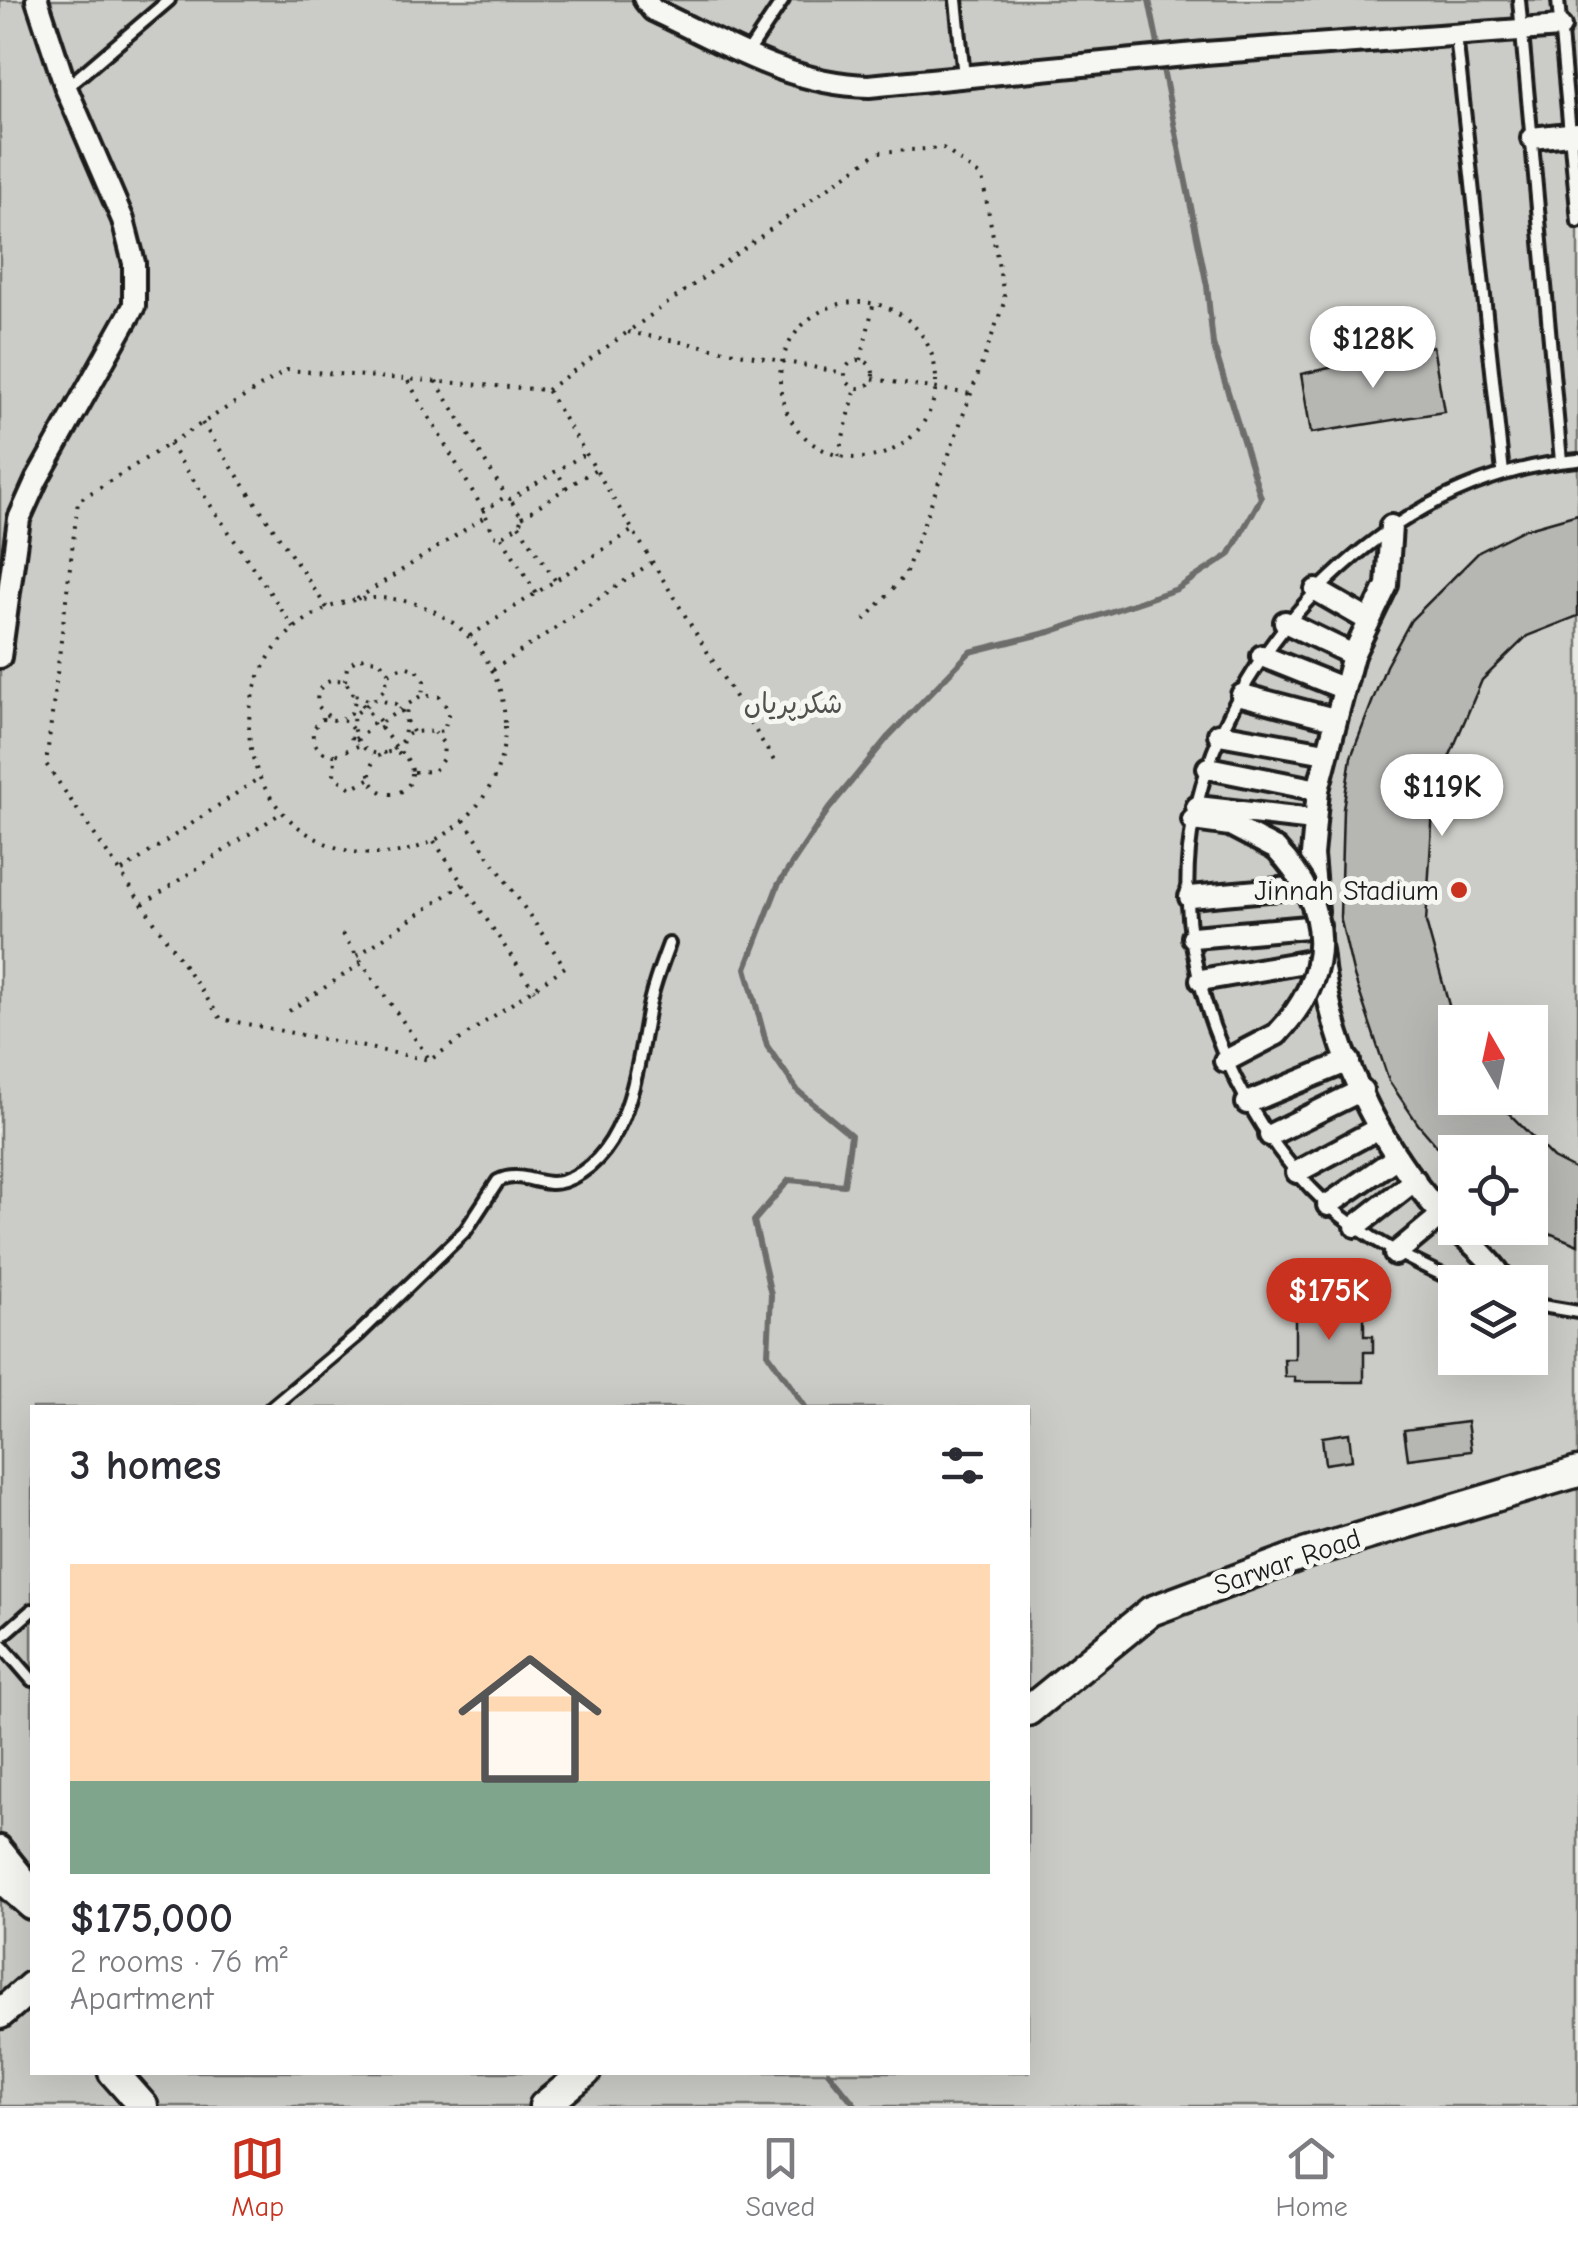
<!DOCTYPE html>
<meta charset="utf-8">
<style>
:root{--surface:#fff;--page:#f2f2f3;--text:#2b2b33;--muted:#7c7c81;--line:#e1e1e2;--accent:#c8321e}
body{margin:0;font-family:"Comic Neue","Playpen Sans Arabic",sans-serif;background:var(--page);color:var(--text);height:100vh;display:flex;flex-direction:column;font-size:38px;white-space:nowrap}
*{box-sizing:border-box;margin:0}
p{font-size:32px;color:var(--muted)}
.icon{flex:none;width:55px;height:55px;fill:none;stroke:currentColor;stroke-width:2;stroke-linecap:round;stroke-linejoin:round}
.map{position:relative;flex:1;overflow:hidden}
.side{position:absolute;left:30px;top:1405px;width:1000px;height:670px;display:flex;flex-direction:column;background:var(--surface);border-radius:0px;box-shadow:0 10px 40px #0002}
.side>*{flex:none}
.needle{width:65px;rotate:351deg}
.buttons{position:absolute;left:1438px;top:1005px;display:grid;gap:20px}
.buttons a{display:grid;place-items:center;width:110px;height:110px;border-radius:0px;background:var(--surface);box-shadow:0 10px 40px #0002;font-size:50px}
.price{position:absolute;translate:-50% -85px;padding:0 22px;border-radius:35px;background:#fff;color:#222;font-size:32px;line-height:65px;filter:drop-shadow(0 2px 5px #0008)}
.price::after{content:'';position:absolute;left:50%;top:60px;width:30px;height:22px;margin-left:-15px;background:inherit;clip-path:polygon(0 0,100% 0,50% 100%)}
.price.active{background:var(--accent);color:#fff}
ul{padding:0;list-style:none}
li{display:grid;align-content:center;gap:20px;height:530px;padding:0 40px}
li+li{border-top:2px solid var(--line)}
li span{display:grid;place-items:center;height:310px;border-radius:0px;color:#555}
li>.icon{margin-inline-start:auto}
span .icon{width:180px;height:180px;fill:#fffc;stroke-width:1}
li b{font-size:42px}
h2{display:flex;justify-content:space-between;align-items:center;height:120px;padding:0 40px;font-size:42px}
.dock{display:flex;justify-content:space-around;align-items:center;height:140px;border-top:2px solid var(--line);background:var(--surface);font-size:28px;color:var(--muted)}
.dock a{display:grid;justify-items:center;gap:5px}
.dock .active{color:var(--accent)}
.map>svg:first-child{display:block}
.green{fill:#cbcbc7;stroke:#747472;stroke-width:2.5;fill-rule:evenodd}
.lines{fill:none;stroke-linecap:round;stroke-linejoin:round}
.stream{stroke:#6d6d6c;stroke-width:6}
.building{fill:#b6b6b3;stroke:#1c1c1c;stroke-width:2.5}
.lane-casing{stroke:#1c1c1c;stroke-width:18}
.street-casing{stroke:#1c1c1c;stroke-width:28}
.secondary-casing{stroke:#1c1c1c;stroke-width:35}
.path{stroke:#1c1c1c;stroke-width:4;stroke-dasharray:2.5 8;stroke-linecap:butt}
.lane{stroke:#f6f6f2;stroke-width:10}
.street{stroke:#f6f6f2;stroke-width:20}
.secondary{stroke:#f6f6f2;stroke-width:28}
.street-bridge-casing{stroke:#1c1c1c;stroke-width:28;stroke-linecap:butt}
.street-bridge{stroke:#f6f6f2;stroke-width:20}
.poi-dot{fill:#c8321e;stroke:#f6f6f2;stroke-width:4}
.labels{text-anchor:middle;stroke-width:10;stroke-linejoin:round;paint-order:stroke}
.park-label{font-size:28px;fill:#51514f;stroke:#f6f6f2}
.poi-label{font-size:28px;fill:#1c1c1c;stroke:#f6f6f2;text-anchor:end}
.street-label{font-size:28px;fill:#1c1c1c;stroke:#f6f6f2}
</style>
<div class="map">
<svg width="1578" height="2106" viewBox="0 0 1578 2106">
<rect width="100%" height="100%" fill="#e9e9e5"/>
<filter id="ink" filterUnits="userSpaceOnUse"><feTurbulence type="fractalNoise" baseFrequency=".01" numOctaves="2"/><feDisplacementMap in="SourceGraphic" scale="20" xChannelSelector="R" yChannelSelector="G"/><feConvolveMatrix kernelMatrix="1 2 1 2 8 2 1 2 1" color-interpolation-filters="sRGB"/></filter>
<g filter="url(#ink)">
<path class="green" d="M0 0H1578V2106H0ZM1455 1022H1530V1098H1455ZM1455 1152H1530V1228H1455ZM1455 1282H1530V1358H1455ZM32 1408H1028V2072H32Z"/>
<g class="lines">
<g class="stream">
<path d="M806 1408 768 1354 771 1295 754 1221 789 1180 844 1185 851 1135 798 1091 767 1046 746 968 778 885 828 810 888 737 970 652 1050 632 1177 589 1229 555 1261 498 1213 344 1207 286 1149 0"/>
<path d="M828 2072 856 2106"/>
</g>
</g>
<g class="building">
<path d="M1433 346 1444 412 1311 433 1301 374Z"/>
<path d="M1578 514V616L1527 636 1482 680 1434 793 1426 922 1455 1027V1098H1494L1553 1158 1578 1171V1245L1530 1225V1152H1455V1167L1418 1124 1389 1081 1354 976 1340 917 1343 809 1351 757 1386 666 1411 620 1479 552 1525 529Z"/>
<path d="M1364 1302V1336H1373V1352H1364V1382H1295V1377H1285L1284 1359H1295V1303Z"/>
<path d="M1467 1422 1471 1451 1408 1459 1404 1430Z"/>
<path d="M1349 1433 1352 1460 1325 1464 1322 1437Z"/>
</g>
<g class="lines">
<g class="lane-casing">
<g id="lane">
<path d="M956 0 964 76"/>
<path d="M1519 0 1561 461"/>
<path d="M1558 0 1578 222"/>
<path d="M1456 35 1503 473"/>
<path d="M747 54 783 0"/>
<path d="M67 87 169 0"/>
<path d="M1458 1282C1411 1261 1367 1239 1328 1205 1230 1115 1166 951 1194 818 1214 721 1268 633 1341 568 1409 507 1486 468 1578 460"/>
<path d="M1530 1304 1578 1312"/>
<path d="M271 1408 359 1334 466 1230 498 1181C522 1169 540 1189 564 1181 627 1159 637 1071 647 1017 651 992 660 968 669 944"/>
<path d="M0 1638 32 1610"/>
<path d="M0 1643 32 1680"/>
</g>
</g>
<g class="street-casing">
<g id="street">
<path d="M645 0 653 10C726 44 788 84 869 86L1205 53 1560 27"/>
<path d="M1532 138 1578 133"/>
<path d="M1316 590 1368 620"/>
<path d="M1285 622 1353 655"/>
<path d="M1262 656 1342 688"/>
<path d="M0 657 19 519 37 479 134 306V263L123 220 66 88 37 0"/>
<path d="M1242 695 1334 719"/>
<path d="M1219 734 1326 753"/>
<path d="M1208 768 1318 790"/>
<path d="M1197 807 1314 820"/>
<path d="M1193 820 1230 825 1276 849"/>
<path d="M1190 897 1314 886"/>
<path d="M1317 911 1312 855 1318 790 1353 655 1387 585 1391 526"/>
<path d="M1193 937 1319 926"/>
<path d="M1321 950C1329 1046 1378 1144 1442 1215 1463 1238 1489 1255 1505 1282"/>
<path d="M1201 980 1322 959"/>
<path d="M1225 1061 1277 1034"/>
<path d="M1247 1103 1349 1061"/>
<path d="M1270 1135 1362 1090"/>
<path d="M1297 1172 1379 1128"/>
<path d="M1328 1205 1397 1157"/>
<path d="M1356 1226 1415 1180"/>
<path d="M1395 1254 1442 1215"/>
<path d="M0 1847 29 1883 27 1897"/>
</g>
</g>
<g class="secondary-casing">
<g id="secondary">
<path d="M1028 1711 1151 1611 1304 1554 1578 1472"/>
<path d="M0 1877 32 1905"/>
<path d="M0 2014 32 1986"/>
<path d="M113 2072 143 2106"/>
<path d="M544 2106 586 2072"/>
</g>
</g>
<g class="path">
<circle cx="858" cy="380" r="78"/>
<path d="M628 332 844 373"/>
<circle cx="859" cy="374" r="14"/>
<path d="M861 360 873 306"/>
<path d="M873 379 971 394"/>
<path d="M408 381 484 511"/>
<path d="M436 381 506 496"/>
<path d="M547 390 878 152 943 148 982 177 1005 300 905 575 865 620"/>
<path d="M202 423 327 608"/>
<path d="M169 444 294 628"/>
<path d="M838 456 856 388"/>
<path d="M566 488 596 469"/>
<path d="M486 516 494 535 502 537 519 525 522 517 510 499"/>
<path d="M522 517 566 488 558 473"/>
<path d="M519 525 555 580"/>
<path d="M502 537 536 593"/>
<circle cx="377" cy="726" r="128"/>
<path d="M357 599 486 516 484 511 506 496 510 499 586 453"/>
<path d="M470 636 633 530"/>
<path d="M493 670 651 563"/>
<path d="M389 674 404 666 417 670 424 681 422 695"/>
<path d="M345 681 347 667 358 658 379 660 388 671 385 689 377 697"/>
<path d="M355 695 368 700"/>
<path d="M362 704 375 720"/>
<path d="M328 716 318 706C314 687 327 677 345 681L356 698 351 713 342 718"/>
<path d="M378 719 383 726 376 729 373 723Z"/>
<path d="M382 722 401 709"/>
<path d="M381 728 396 747"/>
<path d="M355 739 372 728"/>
<path d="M358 746 335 755 334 776 351 788 369 779"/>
<circle cx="391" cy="773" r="21"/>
<path d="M401 754C402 734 413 721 396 704L374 699 354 715C349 737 367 763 392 750 400 746 403 736 411 733 420 730 434 733 444 731L449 711 440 697 422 695 407 705 406 719 413 732"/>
<path d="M335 755C320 755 311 744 313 729L322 719 346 721 352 729 351 744"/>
<path d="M414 772 434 771 443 759 444 744 435 733"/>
<path d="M464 820 565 967 430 1060 221 1019 46 764 78 501 287 370 547 390 776 764"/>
<path d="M434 841 534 990"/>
<path d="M122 871 259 778"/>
<path d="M143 904 281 813"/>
<path d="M342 934 362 963"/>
<path d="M357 956 463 884"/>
<path d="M289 1011 362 963 430 1060"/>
</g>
<use href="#lane" class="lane"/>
<use href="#street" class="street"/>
<use href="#secondary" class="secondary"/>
<g class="street-bridge-casing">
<path id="street-bridge" d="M1276 849C1333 908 1334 974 1277 1034"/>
</g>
<use href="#street-bridge" class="street-bridge"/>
</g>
</g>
<circle class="poi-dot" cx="1459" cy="890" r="10"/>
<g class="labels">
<g class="park-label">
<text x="793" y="713">شکرپریاں</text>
</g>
<g class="poi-label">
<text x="1439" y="900">Jinnah Stadium</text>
</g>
<g class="street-label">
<text transform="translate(1287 1561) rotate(-19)" y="10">Sarwar Road</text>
</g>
</g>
</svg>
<div class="buttons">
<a><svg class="needle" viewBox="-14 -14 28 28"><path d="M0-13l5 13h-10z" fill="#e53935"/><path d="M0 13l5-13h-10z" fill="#7c7c81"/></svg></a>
<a><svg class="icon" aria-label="locate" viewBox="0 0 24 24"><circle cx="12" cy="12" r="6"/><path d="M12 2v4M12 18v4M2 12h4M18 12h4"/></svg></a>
<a><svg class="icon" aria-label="layers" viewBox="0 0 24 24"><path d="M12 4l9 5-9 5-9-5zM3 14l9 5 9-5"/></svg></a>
</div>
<b class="price" style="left:1373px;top:391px">$128K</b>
<b class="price" style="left:1442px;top:839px">$119K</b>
<b class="price active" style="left:1329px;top:1343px">$175K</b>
<section class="side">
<h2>3 homes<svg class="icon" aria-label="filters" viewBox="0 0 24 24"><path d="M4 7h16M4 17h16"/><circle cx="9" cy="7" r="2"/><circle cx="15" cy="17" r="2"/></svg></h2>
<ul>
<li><span style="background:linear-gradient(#ffd9b3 70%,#7fa58c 0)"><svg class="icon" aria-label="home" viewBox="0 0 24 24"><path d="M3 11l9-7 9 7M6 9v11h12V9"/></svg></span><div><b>$175,000</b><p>2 rooms · 76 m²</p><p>Apartment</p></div></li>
</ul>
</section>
</div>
<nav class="dock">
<a class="active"><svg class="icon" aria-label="map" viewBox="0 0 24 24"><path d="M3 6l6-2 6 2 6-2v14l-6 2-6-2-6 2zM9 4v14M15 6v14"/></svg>Map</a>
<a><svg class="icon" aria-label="saved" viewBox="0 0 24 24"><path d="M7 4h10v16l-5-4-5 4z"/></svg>Saved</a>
<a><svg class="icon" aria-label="home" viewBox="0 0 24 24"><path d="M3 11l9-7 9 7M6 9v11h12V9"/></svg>Home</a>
</nav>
